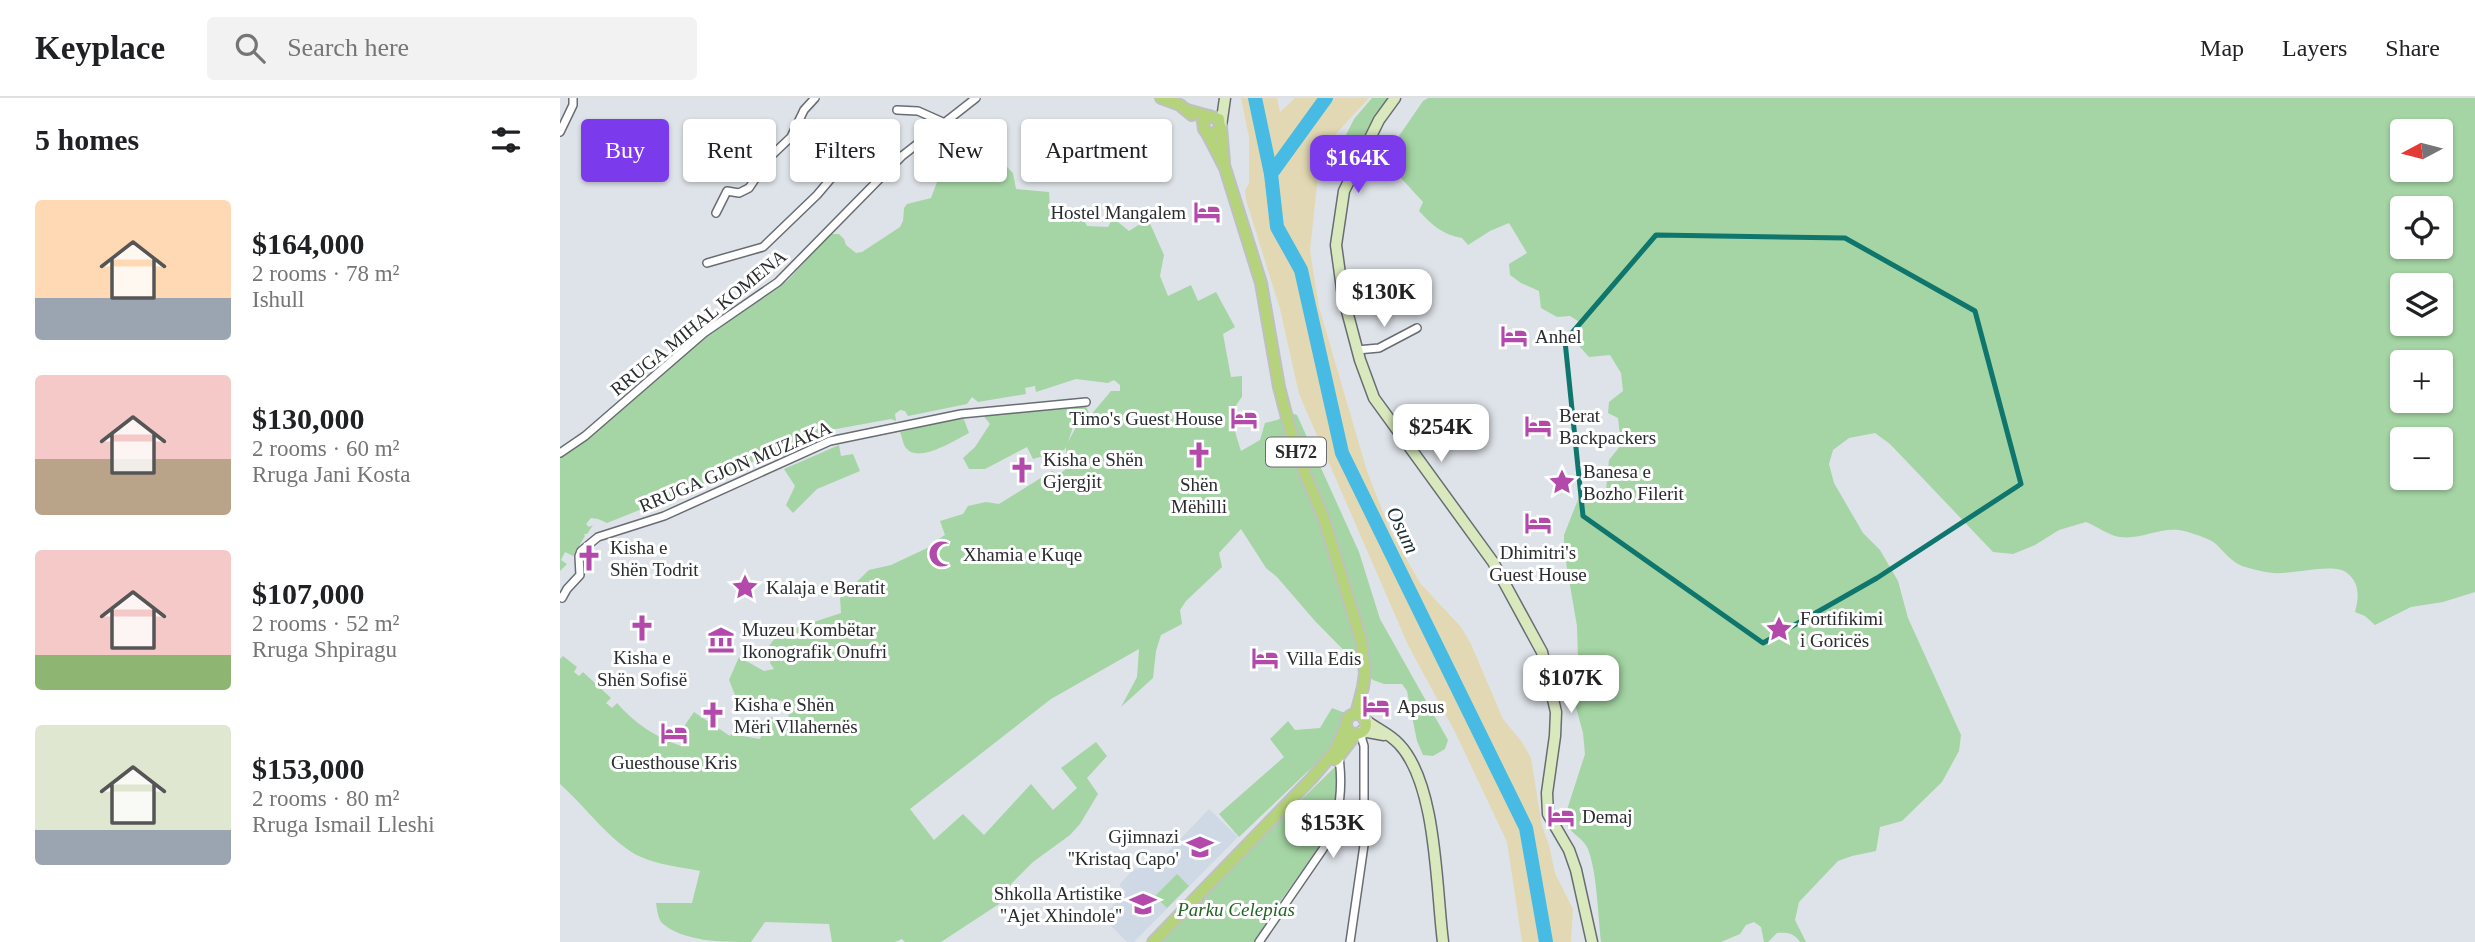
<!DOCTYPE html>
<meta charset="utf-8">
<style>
:root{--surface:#fff;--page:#f2f2f2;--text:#202124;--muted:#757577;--line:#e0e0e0;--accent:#7c3aed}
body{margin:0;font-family:Georgia,serif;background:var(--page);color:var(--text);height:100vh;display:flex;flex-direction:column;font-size:26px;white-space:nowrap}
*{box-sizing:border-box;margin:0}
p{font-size:23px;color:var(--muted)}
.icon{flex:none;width:38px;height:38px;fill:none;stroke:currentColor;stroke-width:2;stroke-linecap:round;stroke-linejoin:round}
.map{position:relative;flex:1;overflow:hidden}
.details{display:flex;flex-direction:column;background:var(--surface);width:560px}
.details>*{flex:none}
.hud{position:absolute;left:21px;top:21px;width:665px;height:63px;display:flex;gap:14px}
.needle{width:46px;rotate:263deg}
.controls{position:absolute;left:1830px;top:21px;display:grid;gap:14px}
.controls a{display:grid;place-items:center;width:63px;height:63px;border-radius:7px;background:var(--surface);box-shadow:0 2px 5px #0004;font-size:35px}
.price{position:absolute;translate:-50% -60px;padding:0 16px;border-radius:14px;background:#fff;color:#222;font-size:23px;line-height:46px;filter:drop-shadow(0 2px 4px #0008)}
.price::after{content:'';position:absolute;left:50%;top:42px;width:21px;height:16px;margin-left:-10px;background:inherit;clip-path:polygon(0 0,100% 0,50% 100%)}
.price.current{background:var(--accent);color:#fff}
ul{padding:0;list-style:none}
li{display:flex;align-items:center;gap:21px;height:175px;padding:0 35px}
li span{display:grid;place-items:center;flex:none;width:196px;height:140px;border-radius:7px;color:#555}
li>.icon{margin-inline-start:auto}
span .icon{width:84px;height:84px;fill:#fffc;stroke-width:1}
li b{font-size:30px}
h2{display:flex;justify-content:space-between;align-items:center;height:84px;padding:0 35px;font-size:30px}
.pill{padding:0 24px;border-radius:7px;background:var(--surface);box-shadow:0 2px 5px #0004;font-size:24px;line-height:63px}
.pill.current{background:var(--accent);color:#fff}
header{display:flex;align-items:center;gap:42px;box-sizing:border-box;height:98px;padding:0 35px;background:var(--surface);border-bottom:2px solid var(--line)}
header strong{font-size:33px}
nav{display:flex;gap:38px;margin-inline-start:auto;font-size:24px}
.search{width:490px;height:63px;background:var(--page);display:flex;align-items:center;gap:18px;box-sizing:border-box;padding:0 24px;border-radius:7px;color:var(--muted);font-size:26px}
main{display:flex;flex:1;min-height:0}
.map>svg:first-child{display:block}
.built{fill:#cfd9e5}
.green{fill:#a5d5a4;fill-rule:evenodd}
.sand{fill:#e2d9b4}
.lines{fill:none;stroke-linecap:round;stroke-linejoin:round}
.river{stroke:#47bbe3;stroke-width:14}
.street-casing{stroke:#696d73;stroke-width:10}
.secondary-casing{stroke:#696d73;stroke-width:13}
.primary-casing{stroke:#bfc0c0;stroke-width:14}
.street{stroke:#fff;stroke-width:7}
.secondary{stroke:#dae9bd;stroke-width:10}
.primary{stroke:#b5d37a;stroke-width:10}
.marked{fill:none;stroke:#0f766e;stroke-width:5;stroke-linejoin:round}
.labels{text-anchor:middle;stroke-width:6;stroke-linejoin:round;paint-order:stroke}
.shield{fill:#fff;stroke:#6a6b6d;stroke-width:2}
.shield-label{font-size:18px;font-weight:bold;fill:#2a2c2e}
.poi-label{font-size:19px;fill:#2a2c2e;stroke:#fff;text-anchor:start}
.street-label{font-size:19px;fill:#2a2c2e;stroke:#fff}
.park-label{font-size:19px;font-style:italic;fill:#216425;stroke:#fff}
.water-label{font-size:21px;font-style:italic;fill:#192d35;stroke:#fff}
</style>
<header>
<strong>Keyplace</strong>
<div class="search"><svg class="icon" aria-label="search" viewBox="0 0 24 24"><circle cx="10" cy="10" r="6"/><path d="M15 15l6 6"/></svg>Search here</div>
<nav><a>Map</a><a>Layers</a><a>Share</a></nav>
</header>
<main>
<section class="details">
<h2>5 homes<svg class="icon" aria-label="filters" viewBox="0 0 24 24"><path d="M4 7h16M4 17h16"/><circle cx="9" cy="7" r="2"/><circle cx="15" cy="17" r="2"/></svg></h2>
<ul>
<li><span style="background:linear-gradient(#ffd9b3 70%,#9aa5b1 0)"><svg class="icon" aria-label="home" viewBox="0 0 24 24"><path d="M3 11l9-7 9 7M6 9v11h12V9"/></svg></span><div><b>$164,000</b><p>2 rooms · 78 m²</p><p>Ishull</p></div></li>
<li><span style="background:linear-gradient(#f6c9c9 60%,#b9a48a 0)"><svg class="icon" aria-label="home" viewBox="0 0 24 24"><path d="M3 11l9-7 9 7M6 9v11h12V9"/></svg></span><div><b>$130,000</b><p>2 rooms · 60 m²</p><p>Rruga Jani Kosta</p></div></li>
<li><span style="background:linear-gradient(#f6c9c9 75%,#8fb573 0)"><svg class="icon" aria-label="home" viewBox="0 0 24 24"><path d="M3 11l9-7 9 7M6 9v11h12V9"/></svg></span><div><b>$107,000</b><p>2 rooms · 52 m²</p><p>Rruga Shpiragu</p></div></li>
<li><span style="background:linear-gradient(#dfe7d0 75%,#9aa5b1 0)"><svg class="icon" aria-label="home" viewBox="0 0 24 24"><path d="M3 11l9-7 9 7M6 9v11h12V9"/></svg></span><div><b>$153,000</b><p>2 rooms · 80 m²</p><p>Rruga Ismail Lleshi</p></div></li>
</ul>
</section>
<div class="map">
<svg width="1915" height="844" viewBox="0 0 1915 844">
<rect width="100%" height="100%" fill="#dee3e9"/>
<path class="built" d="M649 711 678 739 574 844H567L542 819 566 794 559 787 575 770 578 771 597 754 603 759Z"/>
<g class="green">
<path d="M812 0H833L795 61 776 57 794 21Z"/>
<path d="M868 0H1915V494L1883 504 1851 509 1815 527 1805 518 1795 514C1799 500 1800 485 1787 475 1774 464 1732 477 1713 475 1704 474 1691 471 1682 468 1671 463 1665 455 1657 447 1651 441 1637 437 1628 434 1602 426 1585 442 1560 439 1549 438 1537 428 1526 424L1499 432 1475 447 1453 456 1433 454 1330 346 1315 335 1289 340 1273 352 1269 366 1274 385 1303 435 1320 452 1338 483 1348 520 1401 637 1399 653 1382 684 1342 723 1320 729 1316 753 1292 758 1278 763 1239 804 1235 822 1246 844H1240C1234 835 1228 834 1217 835L1208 844H1204L1201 829 1194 824 1186 827 1180 836 1161 844H1041C1038 817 1037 775 1028 751 1022 738 1008 735 1004 721L1025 656 1023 635 1014 602 1018 562 1017 528 1004 453V437L1021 394 1046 392 1049 362 1061 347 1058 320 1048 315 1049 304 1063 293 1061 275 1050 257 1029 259 1020 249 1021 225 1010 218 997 219 981 210 979 193 961 185 950 177 949 166 967 155 949 125 930 133 908 147 902 140C883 137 872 127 859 113L863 104 841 80 824 75 839 38 863 3ZM1843 33H1881V72H1843ZM1843 110H1881V149H1843ZM1843 187H1881V226H1843ZM1843 264H1881V303H1843ZM1843 341H1881V380H1843Z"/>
<path d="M446 68 453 75 456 91 489 94 490 111 520 115 527 128 548 129 553 120 569 133 588 121 604 157 600 178 608 198 631 187 638 203 656 194 675 229 663 236 671 279 682 278V299C667 316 675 333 681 353L700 342 705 325 717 322 731 315 737 317 799 454 820 521 888 642 885 651 873 658 863 657 857 643 847 593 842 586H824L813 582 755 523 717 479 706 470 681 431 659 455 662 469 626 503 620 512 622 526 601 537 596 553 593 580 561 609 577 579 579 551 491 601 350 711 374 742 403 716 424 737 471 686 493 712 517 690 501 670 536 644 547 658 527 680 538 696 520 726 510 737 473 764 452 785 439 806 381 844H345L342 841 335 844H272L269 826 205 824 191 844C163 844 123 844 102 825 98 821 97 811 96 805H132L140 773C121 769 99 767 81 759 53 747 24 707 0 686V561L3 558 17 569 14 574 19 578 23 574 51 600 46 605 52 610 57 605C75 626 96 639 121 648L129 635 123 630 134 614 170 638 171 636 200 641 208 619 228 622 230 606 211 600 208 609 188 604 175 597 169 582 179 559 204 573 214 571 210 565 211 560 206 561 203 556 218 536 281 515 280 500 309 472 331 467 378 445 377 442 385 437 380 423 403 416 408 408 426 404 439 406 492 373 499 376 505 372 506 367 503 362 506 357V349L504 352 473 361 467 349 425 371H409L403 360 415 349 430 326 421 315 525 306 529 315 514 326 508 344 517 327 530 318 551 293H560V287L554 282 548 285 516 281 476 294 475 288 465 290 466 296 418 304 412 299 407 306 348 318 345 313 340 312 335 316 336 323 331 321 265 333 187 366 188 363H181L178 370 137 389 47 425 38 421 31 420 26 426 29 429 33 427 27 436H24L25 438 13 458 5 454 1 462 7 466 0 473V356L141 241 227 183 271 136H279L284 141 286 147 296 155 302 154 340 129 343 123 344 110 347 106 371 100 377 84Z"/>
<path d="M403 319 409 335C395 342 359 366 346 350 343 347 342 338 340 334Z"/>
<path d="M279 347 281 358 293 356 300 373 257 391 233 415 226 407 235 388 224 371Z"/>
<path d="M772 610 788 616 766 656 679 739 659 716 724 659 710 641 728 623 735 632 760 630Z"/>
<path d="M777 667C783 722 757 753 727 794 715 810 705 827 694 844H598L705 733 712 730Z"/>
<path d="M617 776 629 788 607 810 595 798Z"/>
</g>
<path class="sand" d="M681 0H717L720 14 735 0H809L773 39 758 77 750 153 759 209 807 373 830 432 860 485 901 529 911 546 943 621 962 644 971 660 982 728 989 747 995 775 1013 811 1011 844H962L947 744 896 636 848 547 739 296 720 211 686 102 685 92 689 86V39Z"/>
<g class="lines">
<g class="river">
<path d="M695 0 711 76"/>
<path d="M766 0 711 76 717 129 741 172 782 355 966 730 986 844"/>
</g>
<g class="street-casing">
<g id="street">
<path d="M337 12 358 13 385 25"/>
<path d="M0 34 13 7V0"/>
<path d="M156 115 167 93 179 95 189 90 210 59 231 39 244 12 255 0"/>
<path d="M147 165 203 149 257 97 274 77 341 58"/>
<path d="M797 252 819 250 857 230"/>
<path d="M0 355 25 338 144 235 218 184 342 58 416 0"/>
<path d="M0 499 2 500 7 491 20 477 19 458 21 453 38 439 104 418 270 343 401 316 526 304"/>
<path d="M699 844 763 751C780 723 783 690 779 659"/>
<path d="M790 844 804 747V648L800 635"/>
</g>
</g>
<g class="secondary-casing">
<g id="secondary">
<path d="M835 0 819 22 784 93 776 147 783 198 800 262 814 300 933 464 982 554 996 614 995 638 987 695 988 716 1009 752 1016 772 1032 844"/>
<path d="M661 28 665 0"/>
<path d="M804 621C815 630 829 635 839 646 877 686 876 790 883 844"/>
<path d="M802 633 824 637"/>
</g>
</g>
<g class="primary-casing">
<g id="primary">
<path d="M601 0 620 7 632 17"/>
<path d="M627 12 659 21 660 31 653 36 647 35 644 31 643 24 650 18"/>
<path d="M661 29 664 64"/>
<path d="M647 35 665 70 701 185 719 289 736 354 764 421 801 542 805 575 803 589 796 616"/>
<circle cx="796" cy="626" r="10"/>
<path d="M776 662 796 636"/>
<path d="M593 844 752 680 775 653 786 628"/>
</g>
</g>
<use href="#street" class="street"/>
<use href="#secondary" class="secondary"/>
<use href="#primary" class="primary"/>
</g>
<path class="marked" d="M1096 137 1285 140 1415 213 1461 386 1317 480 1203 545 1023 418 1005 243Z"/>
<defs>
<g id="hotel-bare" transform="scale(2.1)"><path d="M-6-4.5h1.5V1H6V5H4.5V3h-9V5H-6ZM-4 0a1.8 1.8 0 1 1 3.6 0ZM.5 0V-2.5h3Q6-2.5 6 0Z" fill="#b349aa" stroke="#fff" stroke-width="2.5" paint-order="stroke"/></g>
<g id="church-bare" transform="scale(2.1)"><path d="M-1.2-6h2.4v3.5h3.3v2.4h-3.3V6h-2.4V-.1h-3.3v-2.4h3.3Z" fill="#b349aa" stroke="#fff" stroke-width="2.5" paint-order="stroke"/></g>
<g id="sight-bare" transform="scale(2.1)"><path d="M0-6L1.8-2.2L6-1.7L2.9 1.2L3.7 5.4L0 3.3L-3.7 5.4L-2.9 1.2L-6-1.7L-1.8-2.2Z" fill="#b349aa" stroke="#fff" stroke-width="2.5" paint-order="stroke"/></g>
<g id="mosque-bare" transform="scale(2.1)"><path d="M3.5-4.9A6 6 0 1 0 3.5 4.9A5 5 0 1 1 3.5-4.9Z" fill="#b349aa" stroke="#fff" stroke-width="2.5" paint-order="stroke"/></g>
<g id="museum-bare" transform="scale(2.1)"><path d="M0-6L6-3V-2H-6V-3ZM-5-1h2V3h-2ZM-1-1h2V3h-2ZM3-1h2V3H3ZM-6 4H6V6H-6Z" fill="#b349aa" stroke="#fff" stroke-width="2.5" paint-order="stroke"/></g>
<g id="school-bare" transform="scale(2.1)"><path d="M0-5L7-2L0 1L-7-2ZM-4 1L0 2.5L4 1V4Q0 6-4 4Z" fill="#b349aa" stroke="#fff" stroke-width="2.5" paint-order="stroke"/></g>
</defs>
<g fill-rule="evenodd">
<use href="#hotel-bare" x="647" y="114"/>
<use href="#hotel-bare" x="954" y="238"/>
<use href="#hotel-bare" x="684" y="320"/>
<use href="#hotel-bare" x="978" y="328"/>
<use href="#church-bare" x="639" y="357"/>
<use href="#church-bare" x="462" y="372"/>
<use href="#sight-bare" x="1002" y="384"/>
<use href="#hotel-bare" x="978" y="425"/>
<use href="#mosque-bare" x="382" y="456"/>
<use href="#church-bare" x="29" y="460"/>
<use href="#sight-bare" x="185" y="489"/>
<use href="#church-bare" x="82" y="530"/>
<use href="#sight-bare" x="1219" y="531"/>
<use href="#museum-bare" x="161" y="542"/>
<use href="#hotel-bare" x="705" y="560"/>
<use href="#hotel-bare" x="816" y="608"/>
<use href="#church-bare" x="153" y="617"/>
<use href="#hotel-bare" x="114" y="635"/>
<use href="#hotel-bare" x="1001" y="718"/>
<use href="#school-bare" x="640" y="749"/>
<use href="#school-bare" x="583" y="806"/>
</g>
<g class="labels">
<rect class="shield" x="706" y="339.5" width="60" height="29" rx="5"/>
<g class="shield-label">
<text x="736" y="360">SH72</text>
</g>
<g class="poi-label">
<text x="626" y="121" text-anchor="end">Hostel Mangalem</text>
<text x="975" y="245">Anhel</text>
<text x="999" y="324">Berat<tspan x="999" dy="22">Backpackers</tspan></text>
<text x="663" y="327" text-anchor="end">Timo's Guest House</text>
<text x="483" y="368">Kisha e Shën<tspan x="483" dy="22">Gjergjit</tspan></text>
<text x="1023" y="380">Banesa e<tspan x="1023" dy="22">Bozho Filerit</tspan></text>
<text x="639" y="393" text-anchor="middle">Shën<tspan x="639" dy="22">Mëhilli</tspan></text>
<text x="50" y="456">Kisha e<tspan x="50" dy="22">Shën Todrit</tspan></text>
<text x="978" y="461" text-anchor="middle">Dhimitri's<tspan x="978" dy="22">Guest House</tspan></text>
<text x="403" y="463">Xhamia e Kuqe</text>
<text x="206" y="496">Kalaja e Beratit</text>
<text x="1240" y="527">Fortifikimi<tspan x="1240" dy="22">i Goricës</tspan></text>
<text x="182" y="538">Muzeu Kombëtar<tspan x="182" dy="22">Ikonografik Onufri</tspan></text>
<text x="82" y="566" text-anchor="middle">Kisha e<tspan x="82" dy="22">Shën Sofisë</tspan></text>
<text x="726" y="567">Villa Edis</text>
<text x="174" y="613">Kisha e Shën<tspan x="174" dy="22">Mëri Vllahernës</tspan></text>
<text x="837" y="615">Apsus</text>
<text x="114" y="671" text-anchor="middle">Guesthouse Kris</text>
<text x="1022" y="725">Demaj</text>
<text x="619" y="745" text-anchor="end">Gjimnazi<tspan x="619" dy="22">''Kristaq Capo'</tspan></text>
<text x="562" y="802" text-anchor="end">Shkolla Artistike<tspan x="562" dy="22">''Ajet Xhindole''</tspan></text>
</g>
<g class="street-label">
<text transform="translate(138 224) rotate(-39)" y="7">RRUGA MIHAL KOMENA</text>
<text transform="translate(175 368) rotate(-23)" y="7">RRUGA GJON MUZAKA</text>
</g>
<g class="park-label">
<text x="676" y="818">Parku Celepias</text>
</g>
<g class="water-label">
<text transform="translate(843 432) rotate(64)" y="7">Osum</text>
</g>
</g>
</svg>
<div class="controls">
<a><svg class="needle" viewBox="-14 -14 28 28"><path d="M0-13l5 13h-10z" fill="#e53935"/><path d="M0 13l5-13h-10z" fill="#757577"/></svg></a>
<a><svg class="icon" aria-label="locate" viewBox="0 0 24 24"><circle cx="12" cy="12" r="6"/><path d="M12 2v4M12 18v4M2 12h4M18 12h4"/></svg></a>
<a><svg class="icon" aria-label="layers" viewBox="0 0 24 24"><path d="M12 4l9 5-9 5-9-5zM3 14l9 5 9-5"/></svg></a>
<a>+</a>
<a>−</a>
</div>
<b class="price current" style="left:798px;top:97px">$164K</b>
<b class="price" style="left:824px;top:231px">$130K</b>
<b class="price" style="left:881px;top:366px">$254K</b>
<b class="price" style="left:1011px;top:617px">$107K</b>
<b class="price" style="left:773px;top:762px">$153K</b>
<div class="hud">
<a class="pill current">Buy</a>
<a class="pill">Rent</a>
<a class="pill">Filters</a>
<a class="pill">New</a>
<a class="pill">Apartment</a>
</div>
</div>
</main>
